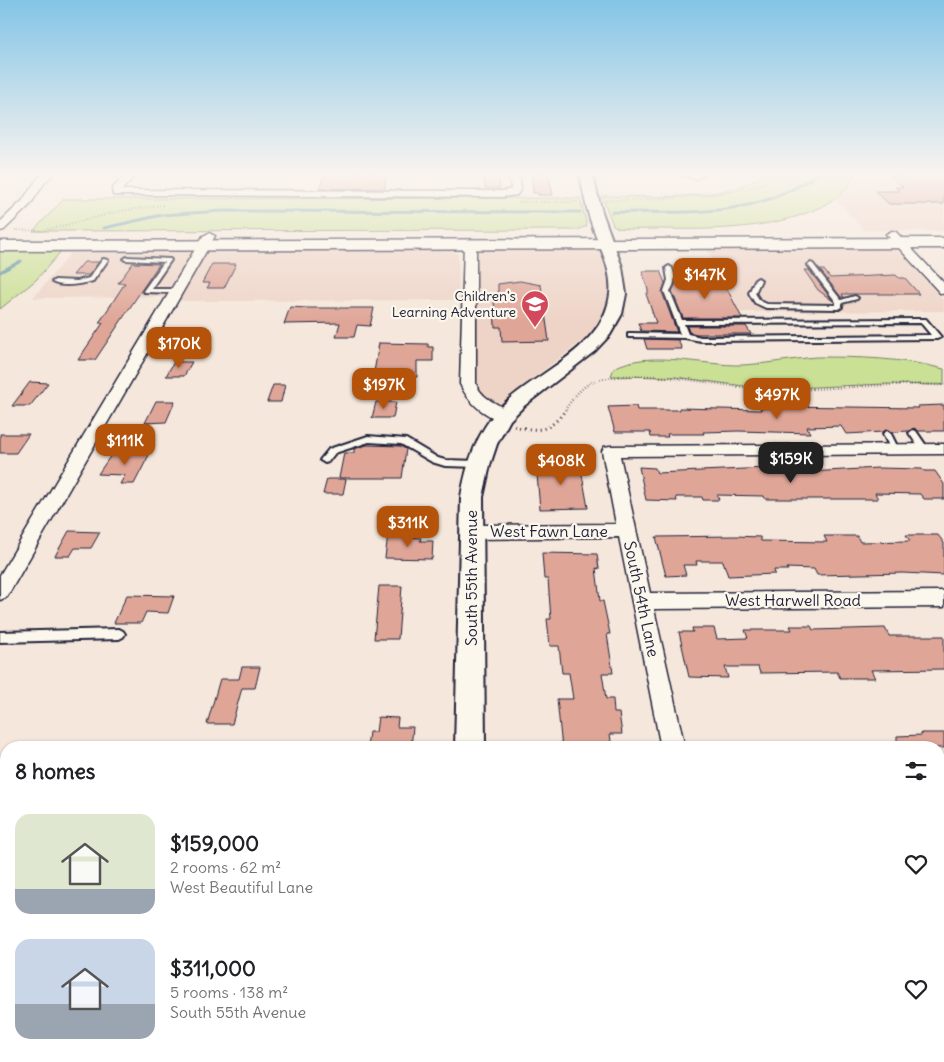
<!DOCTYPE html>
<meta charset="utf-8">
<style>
:root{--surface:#fff;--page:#f2f2f2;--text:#202124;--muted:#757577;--accent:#b45309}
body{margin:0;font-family:Delius,sans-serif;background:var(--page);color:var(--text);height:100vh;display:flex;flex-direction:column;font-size:19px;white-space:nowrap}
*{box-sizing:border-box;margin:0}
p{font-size:16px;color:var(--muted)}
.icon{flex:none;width:28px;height:28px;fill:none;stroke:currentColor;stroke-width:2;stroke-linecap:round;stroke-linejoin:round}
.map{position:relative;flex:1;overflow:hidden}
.drawer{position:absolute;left:0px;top:741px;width:945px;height:321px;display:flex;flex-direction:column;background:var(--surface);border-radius:20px 20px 0 0;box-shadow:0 1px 4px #0004}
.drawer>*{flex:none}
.price{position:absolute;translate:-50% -42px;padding:0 11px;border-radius:10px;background:var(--accent);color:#fff;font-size:16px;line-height:32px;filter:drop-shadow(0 1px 2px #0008)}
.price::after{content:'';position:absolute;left:50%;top:30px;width:15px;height:11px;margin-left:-8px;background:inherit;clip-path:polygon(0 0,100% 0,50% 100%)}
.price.current{background:#222;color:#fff}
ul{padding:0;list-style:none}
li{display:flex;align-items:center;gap:15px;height:125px;padding:0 15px}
li span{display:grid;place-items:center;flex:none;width:140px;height:100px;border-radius:15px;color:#555}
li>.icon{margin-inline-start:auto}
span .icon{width:60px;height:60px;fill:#fffc;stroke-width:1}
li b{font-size:21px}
h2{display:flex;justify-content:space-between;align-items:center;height:60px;padding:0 15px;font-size:21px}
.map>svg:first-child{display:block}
.built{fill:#eed4c7}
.green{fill:#cae095;stroke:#768168}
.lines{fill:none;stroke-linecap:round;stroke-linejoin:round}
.stream{stroke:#61929f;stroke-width:3}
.building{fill:#dfa698;stroke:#22223b}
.service-casing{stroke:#22223b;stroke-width:4}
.minor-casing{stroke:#22223b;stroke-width:3}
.tertiary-casing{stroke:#22223b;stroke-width:4}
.primary-casing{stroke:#22223b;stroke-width:3}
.path-far2{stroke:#22223b;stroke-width:2;stroke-dasharray:0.5 2.5;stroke-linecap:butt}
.path-far1{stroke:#22223b;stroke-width:2.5;stroke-dasharray:0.5 2.5;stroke-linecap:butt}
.path{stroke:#22223b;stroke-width:3;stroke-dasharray:1 4;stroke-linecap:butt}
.service{fill:#fbf7ec;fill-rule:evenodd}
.minor{fill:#fbf7ec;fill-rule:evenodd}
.tertiary{fill:#fbf7ec;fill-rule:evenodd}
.primary{fill:#fbf7ec;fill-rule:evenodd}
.labels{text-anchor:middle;stroke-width:4.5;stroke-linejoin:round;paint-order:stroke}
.far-poi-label{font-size:14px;fill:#22223b;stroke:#fbf7ec;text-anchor:end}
.street-label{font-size:16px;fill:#22223b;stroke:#fbf7ec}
</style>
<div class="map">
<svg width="944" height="1062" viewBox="0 0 944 1062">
<rect width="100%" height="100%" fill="#f5e7db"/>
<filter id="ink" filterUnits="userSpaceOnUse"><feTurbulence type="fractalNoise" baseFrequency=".02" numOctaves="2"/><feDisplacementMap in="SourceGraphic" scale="10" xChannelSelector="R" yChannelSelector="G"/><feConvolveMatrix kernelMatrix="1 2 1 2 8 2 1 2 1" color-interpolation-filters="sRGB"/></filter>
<g filter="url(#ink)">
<g class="built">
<path d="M857 173H944V231L864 230 834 197Z"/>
<path d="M706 247H884L893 249 900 252 944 301V311L739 312Z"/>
<path d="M602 248 612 288 610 299 601 321 590 335 523 386 501 408 476 390 475 249Z"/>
<path d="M447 249 458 254 459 300 185 301 159 297 33 298 71 253Z"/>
</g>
<g class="green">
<path d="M766 173H855C850 183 846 191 837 197 792 230 713 230 661 229 647 229 632 230 618 228L613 225 602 196C650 196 726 203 766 173Z"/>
<path d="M580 198 587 226 577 230 33 231 64 199Z"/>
<path d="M0 249H63L36 280 0 309Z"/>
<path d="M816 357C860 357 901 358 944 369V385L885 384 767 389 675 377 611 376 614 368C650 349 703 366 743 365 767 364 792 359 816 357Z"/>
<path d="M944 1057V1062H555Z"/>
</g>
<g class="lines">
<g class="stream">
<path d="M612 212C683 212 759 219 818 173"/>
<path d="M104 228 162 215 222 211 580 212"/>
<path d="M0 272 21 261"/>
</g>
</g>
<g class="building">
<path d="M325 173H385V188L319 189Z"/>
<path d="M484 173H498L500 188H485Z"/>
<path d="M534 173H548L553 195H538V193H533L532 178 534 176Z"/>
<path d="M907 173H944V204H889L875 191H900L895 187H903L889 175H909Z"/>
<path d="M84 262H99L89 275H73Z"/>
<path d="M133 263 159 264 95 360H78L103 323H99L125 283H118Z"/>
<path d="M212 264H236L224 288H207L210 283H202Z"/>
<path d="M804 270H809L833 301 818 290Z"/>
<path d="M820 270H824L830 278 896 275 899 278H905L919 294H842L844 297H841Z"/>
<path d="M642 271H660L665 283 662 292 677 332 641 331 638 323H656L646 294H648V290Z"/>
<path d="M700 279H722L742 318H683L672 291 676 283H702Z"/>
<path d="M520 281 541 285 549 341 502 342 501 327H495L494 297H498V284Z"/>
<path d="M290 307 307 308H374L370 326 357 325 354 337H336L340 323 284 324Z"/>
<path d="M687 326H746L751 334H696L689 332Z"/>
<path d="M644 339 678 340 682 349H647Z"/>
<path d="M379 343 428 344V347H433V361H417V377L373 378Z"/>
<path d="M174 362H192L184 376H166Z"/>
<path d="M30 382 48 383 30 406H12Z"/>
<path d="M273 385H285L281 402H267Z"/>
<path d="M156 401H175L166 422 145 423Z"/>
<path d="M376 402H396L393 418H372Z"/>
<path d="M944 405V431H918L914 428 909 431 891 432 887 429 883 432 846 434 841 426 807 427 810 433 738 431 703 432 704 434H667L668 437H651L650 432H615L608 407 636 406 637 410H680L679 408 761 410 760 408H781L780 406 919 408 917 406Z"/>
<path d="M0 434H29L16 453H0Z"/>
<path d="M367 445 400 446 406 449 402 478H339L344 453H354V449Z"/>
<path d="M113 452 150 453 134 484H120L125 475 98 474Z"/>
<path d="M536 463H580L588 508 540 509Z"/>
<path d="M639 467 655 468 657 473 789 467H807L810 472 878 468 922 469 924 471H935L944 484V499H924L920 494 875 493 878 499H765L764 496 717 495 719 500H703L702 497H676L677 501 646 500Z"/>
<path d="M327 479H346L343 494H323Z"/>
<path d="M69 531 100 532 91 548H75L70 556H55Z"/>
<path d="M388 534 409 535V537L421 538 420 541H433L432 559 385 558Z"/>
<path d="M906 535H938L944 543V575L903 573 817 575 814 569 787 568 788 570H774L775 574 728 576 723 561H696L697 565H683L686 575 666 576 656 537 735 536 760 537 761 541 827 542 824 536H857L860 542 910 541Z"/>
<path d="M542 553 597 554 599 569 596 568 600 601H603L610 634H607L613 673H602L606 699H613L614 713H619L622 734H610L612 748H562L557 699H573L569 673H562L559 646H550L547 619H551L548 579H544Z"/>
<path d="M379 586H402L398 639H374Z"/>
<path d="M127 595 174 596 168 613 146 612 141 623H114Z"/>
<path d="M790 626H811L813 630 885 628 889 636H944V669L871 670 875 678H840L837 672 760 673 758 667H725L728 678 689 677 679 632H693L692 628H714L717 639 748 638 745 630H792Z"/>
<path d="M242 667H260L255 688H242L232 724H207L220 679H239Z"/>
<path d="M378 717 398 718 397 727H413L411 748H367L369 732H376Z"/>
<path d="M921 733H944V748H897V736L922 735Z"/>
</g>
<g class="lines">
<g class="service-casing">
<g id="service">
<path d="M127 257 170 259 171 260 151 289H177L180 291 177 293 144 292 143 291 164 262 125 260 124 259Z"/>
<path d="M103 259 108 260 93 281C81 284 63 288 52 282L55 280 77 281 89 278Z"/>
<path d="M811 263 813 264 841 300 855 296 858 298 857 299 842 303V307L839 309 766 308 755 303 749 293 755 280 758 278 761 280 755 293 760 301 767 304 836 305V302L808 265Z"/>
<path d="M669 266 672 268C675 276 676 283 670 291L682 320 923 319H926L941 337 937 339 701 341 685 338 628 337V333H631L680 334 664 291 668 280 666 268ZM921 323 931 335 701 337 688 334 684 324Z"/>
<path d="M913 430 916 431 927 447 928 449 927 451H921L909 433Z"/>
<path d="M887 431 891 434 899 450 898 452 895 453 891 450 883 434Z"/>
<path d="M368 436 406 439 438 458 445 460 478 461 483 464 478 467 445 466 432 462 401 444 369 442 335 453 328 462 325 463 320 460 329 449Z"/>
<path d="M119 629 123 631 125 634 123 637 119 639 0 642V632Z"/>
</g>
</g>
<g class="minor-casing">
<g id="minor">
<path d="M44 173H55L45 182 30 205 4 230 0 231V222L22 201 38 178Z"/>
<path d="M127 173H137L122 190 503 191 511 189 509 173H519L521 189 517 195 503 197 113 195 112 189Z"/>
<path d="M674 173H709L696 179Z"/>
<path d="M892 231 896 232 944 283V294L940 293 888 236 886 234Z"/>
<path d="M209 233 215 236 7 597 0 600V575L203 236Z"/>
<path d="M470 241 476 244V384C484 403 502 402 511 416L503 421C484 416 468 402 460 384L464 244Z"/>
<path d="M944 444V454L620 456 650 593 944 591V607L654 609 685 748H661L619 537 471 539 464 537 462 532 464 527 471 525 616 524 602 451 604 447 610 446Z"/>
<rect x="0" y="796" width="6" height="24"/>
<rect x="939" y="826" width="5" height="26"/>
</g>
</g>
<g class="tertiary-casing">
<g id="tertiary">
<path d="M580 173H592L602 212 622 267 626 294 622 314 610 335 595 351 524 406 510 420 497 444 490 465 483 497 485 748H455L461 497C466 466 476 434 497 411 532 372 603 352 610 294 613 270 599 247 592 225 586 208 583 191 580 173Z"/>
<rect x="449" y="1056" width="40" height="6"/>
</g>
</g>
<g class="primary-casing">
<path id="primary" d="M944 238V248L0 251V241Z"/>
</g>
<g class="path-far2">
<path d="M606 201C668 197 732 201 788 173"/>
<path d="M519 202H578"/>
<path d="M15 230 42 231 121 211 163 205"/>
</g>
<path class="path-far1" d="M565 410C573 398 583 384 598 380 654 367 712 387 769 389 827 391 885 382 944 385"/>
<path class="path" d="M514 426C540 432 550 432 566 409"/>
<use href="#service" class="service"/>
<use href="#minor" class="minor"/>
<use href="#tertiary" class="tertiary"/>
<use href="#primary" class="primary"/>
</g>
</g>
<linearGradient id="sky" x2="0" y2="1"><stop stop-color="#83c4e6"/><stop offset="0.54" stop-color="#faf4ef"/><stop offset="1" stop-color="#faf4ef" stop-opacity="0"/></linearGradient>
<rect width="944" height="322" fill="url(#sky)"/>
<defs>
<g id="school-pin" transform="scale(1.4375)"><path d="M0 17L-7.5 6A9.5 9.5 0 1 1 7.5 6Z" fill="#d1495b" stroke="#fbf7ec"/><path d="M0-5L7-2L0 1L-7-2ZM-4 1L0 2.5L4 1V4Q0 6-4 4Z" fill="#fff"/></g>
</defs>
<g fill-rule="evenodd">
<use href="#school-pin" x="535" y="304"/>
</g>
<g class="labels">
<g class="far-poi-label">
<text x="516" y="301">Children's<tspan x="516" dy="16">Learning Adventure</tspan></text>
</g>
<g class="street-label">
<text x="549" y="537">West Fawn Lane</text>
<text transform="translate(471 578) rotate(-90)" y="6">South 55th Avenue</text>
<text transform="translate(642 599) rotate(78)" y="6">South 54th Lane</text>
<text x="793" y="606">West Harwell Road</text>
</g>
</g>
</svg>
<b class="price" style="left:705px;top:300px">$147K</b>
<b class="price" style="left:179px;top:369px">$170K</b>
<b class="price" style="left:384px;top:410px">$197K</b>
<b class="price" style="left:777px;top:420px">$497K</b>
<b class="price" style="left:125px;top:466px">$111K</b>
<b class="price current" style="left:791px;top:484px">$159K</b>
<b class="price" style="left:561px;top:486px">$408K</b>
<b class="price" style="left:408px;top:548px">$311K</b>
<section class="drawer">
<h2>8 homes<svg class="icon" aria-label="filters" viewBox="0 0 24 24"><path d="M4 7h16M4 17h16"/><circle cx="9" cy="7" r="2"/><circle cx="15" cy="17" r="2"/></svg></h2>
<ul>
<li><span style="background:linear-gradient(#dfe7d0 75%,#9aa5b1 0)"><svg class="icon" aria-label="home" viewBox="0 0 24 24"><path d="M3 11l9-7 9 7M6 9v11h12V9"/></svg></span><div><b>$159,000</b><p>2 rooms · 62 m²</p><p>West Beautiful Lane</p></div><svg class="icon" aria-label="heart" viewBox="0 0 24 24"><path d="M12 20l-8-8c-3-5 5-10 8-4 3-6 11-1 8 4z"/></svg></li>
<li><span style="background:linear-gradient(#c9d6e8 65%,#9aa5b1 0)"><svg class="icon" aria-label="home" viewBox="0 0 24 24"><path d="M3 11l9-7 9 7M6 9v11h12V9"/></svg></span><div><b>$311,000</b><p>5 rooms · 138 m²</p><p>South 55th Avenue</p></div><svg class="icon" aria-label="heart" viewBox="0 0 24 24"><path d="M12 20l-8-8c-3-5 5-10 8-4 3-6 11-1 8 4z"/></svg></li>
</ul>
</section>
</div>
